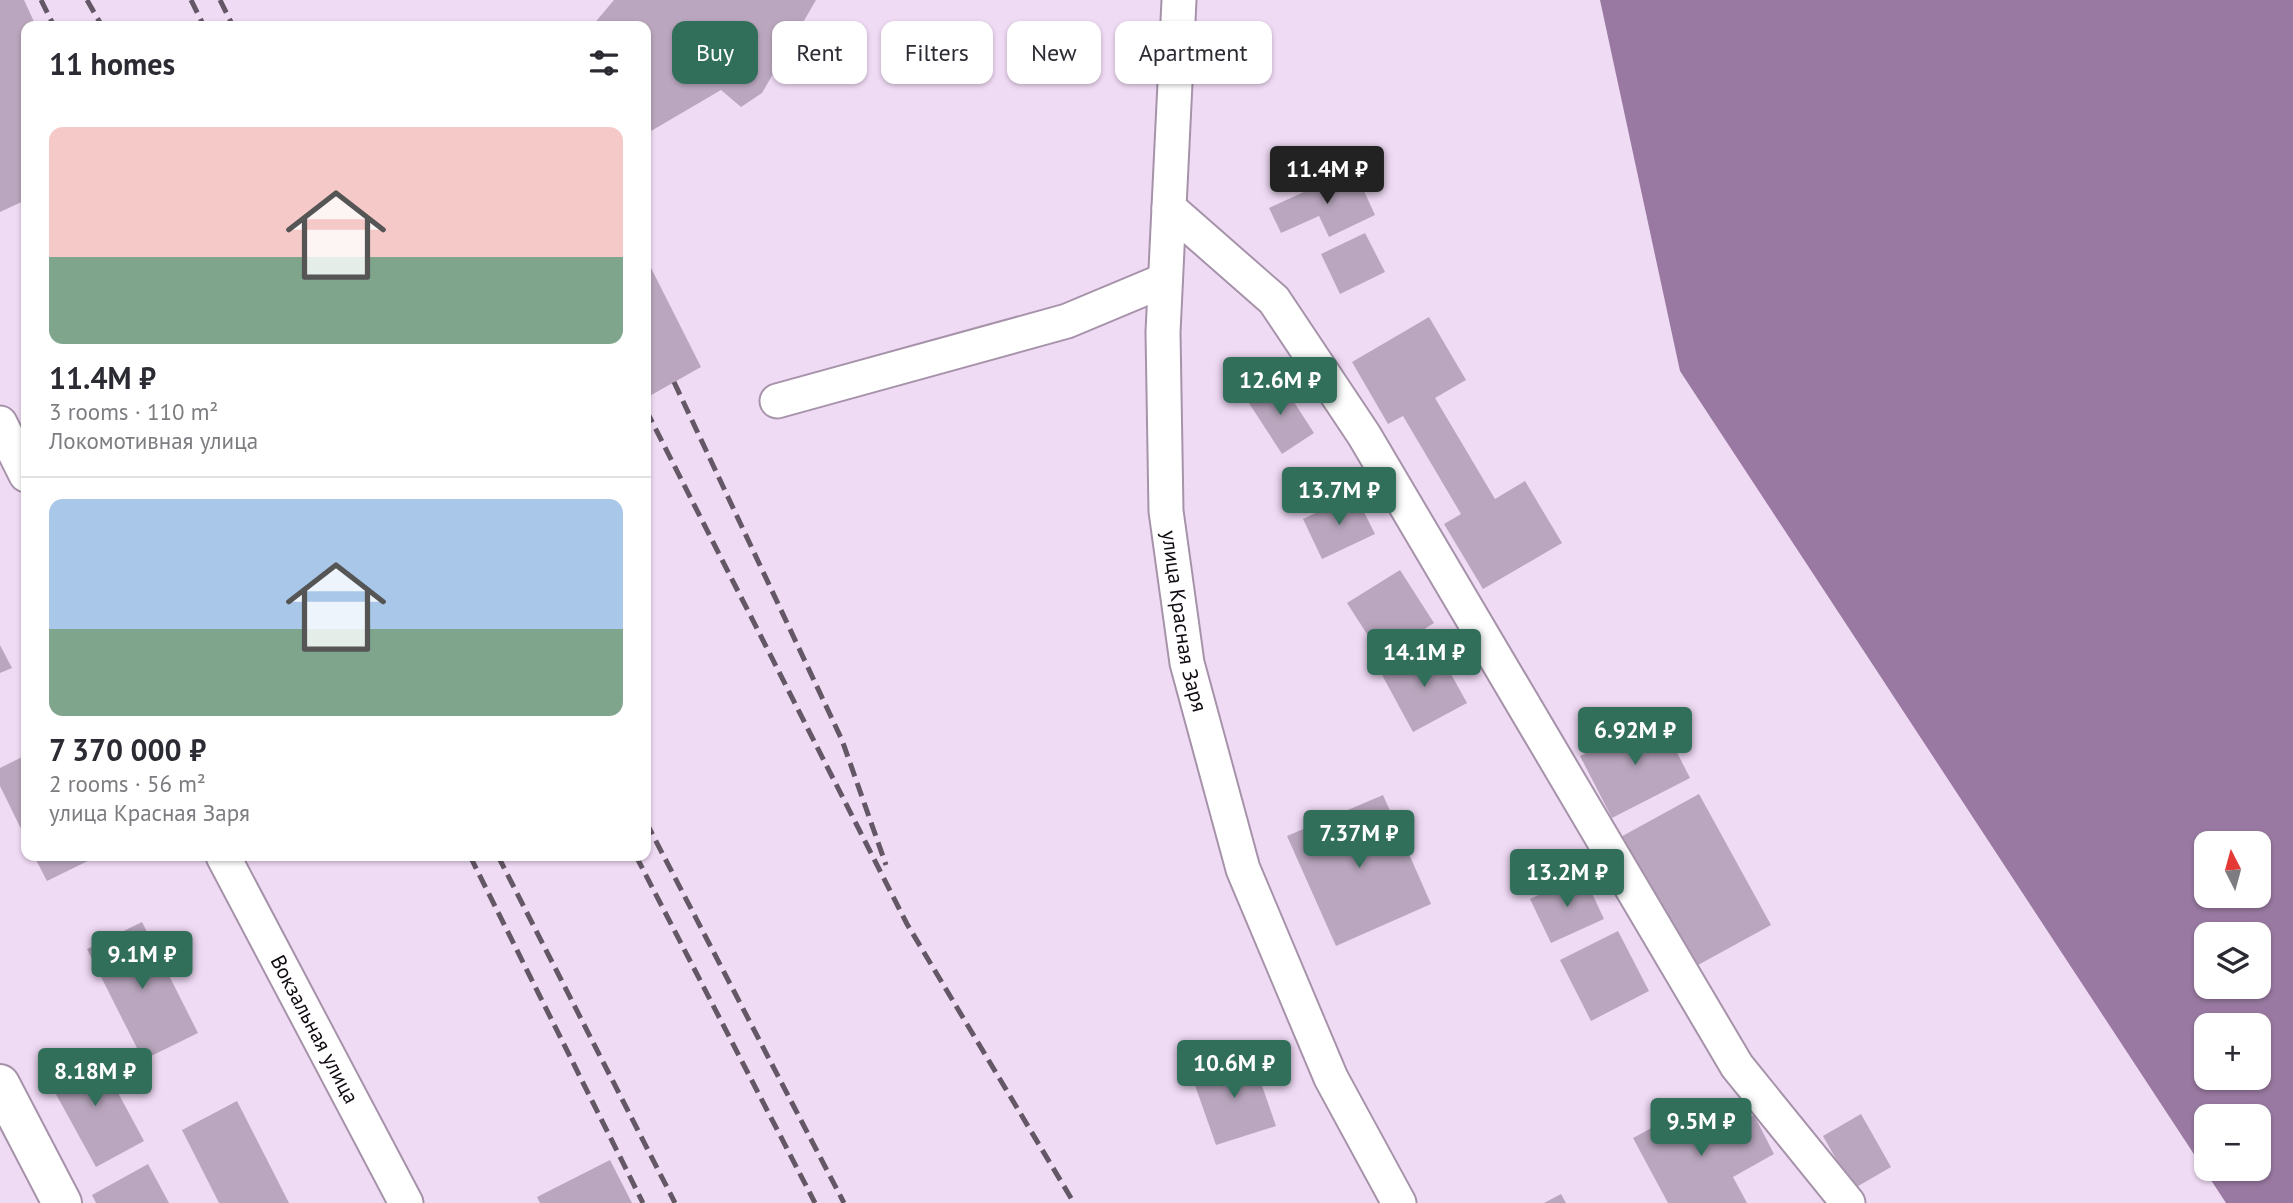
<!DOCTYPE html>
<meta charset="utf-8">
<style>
:root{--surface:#fff;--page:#f7f7f7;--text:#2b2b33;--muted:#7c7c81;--line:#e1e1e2;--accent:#316f5b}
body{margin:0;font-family:"PT Sans",sans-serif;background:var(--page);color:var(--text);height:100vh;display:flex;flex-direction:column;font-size:26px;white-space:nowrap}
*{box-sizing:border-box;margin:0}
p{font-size:23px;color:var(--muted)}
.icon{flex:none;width:38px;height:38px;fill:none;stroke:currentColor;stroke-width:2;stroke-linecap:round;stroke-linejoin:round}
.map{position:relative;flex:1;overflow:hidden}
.drawer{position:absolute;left:21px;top:21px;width:630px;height:840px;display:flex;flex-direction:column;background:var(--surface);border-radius:14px;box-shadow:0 2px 5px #0004}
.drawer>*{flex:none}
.hud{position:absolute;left:672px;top:21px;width:665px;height:63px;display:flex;gap:14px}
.needle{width:46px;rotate:354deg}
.buttons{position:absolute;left:2194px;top:831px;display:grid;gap:14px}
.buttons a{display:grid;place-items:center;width:77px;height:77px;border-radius:14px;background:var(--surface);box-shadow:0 2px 5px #0004;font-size:35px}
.price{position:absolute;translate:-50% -60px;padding:0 16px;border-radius:7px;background:var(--accent);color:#fff;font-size:23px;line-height:46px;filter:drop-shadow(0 2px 4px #0008)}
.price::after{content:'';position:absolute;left:50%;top:42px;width:21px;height:16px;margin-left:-10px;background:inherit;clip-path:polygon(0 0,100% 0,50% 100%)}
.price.active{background:#222;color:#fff}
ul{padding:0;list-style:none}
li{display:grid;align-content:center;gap:14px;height:371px;padding:0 28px}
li+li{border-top:2px solid var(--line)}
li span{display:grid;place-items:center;height:217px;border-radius:14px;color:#555}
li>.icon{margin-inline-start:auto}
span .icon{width:126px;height:126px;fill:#fffc;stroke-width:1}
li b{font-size:30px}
h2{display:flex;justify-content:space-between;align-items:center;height:84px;padding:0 28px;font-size:30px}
.pill{padding:0 24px;border-radius:14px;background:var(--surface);box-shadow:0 2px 5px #0004;font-size:24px;line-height:63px}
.pill.active{background:var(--accent);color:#fff}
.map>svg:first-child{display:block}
.water{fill:#9979a1;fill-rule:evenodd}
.building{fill:#baa7bf}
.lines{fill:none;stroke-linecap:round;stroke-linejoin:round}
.street-casing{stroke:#a693aa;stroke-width:37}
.secondary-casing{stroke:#a693aa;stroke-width:42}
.street{stroke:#fff;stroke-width:33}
.secondary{stroke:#fff;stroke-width:38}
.rail{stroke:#645766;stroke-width:5;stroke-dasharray:14 7;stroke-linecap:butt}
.labels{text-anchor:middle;stroke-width:5;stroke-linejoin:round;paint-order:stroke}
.street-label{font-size:21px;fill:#110a12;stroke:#fff}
</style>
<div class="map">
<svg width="2293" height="1203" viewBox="0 0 2293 1203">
<rect width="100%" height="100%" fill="#f0dbf5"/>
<path class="water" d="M1600 0H2293V1203H2226L1680 371ZM2207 844H2259V896H2207ZM2207 934H2259V987H2207ZM2207 1026H2259V1078H2207ZM2207 1116H2259V1169H2207Z"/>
<g class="building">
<path d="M0 0H24L36 26H26V200L0 212Z"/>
<path d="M614 0H816L762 93 741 107 721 90 646 134V26H592Z"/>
<path d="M1354 169 1375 215 1329 237 1319 216 1281 233 1269 208Z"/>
<path d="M1365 233 1385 272 1340 294 1321 254Z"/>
<path d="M646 258 701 367 646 398Z"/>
<path d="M1429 317 1466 380 1435 398 1495 499 1525 481 1562 543 1483 589 1444 524 1461 514 1403 416 1388 424 1352 362Z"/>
<path d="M1279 379 1314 433 1282 454 1247 400Z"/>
<path d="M1355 494 1375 534 1322 559 1303 519Z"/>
<path d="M1400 570 1434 623 1381 656 1347 603Z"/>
<path d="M0 645 12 668 0 673Z"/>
<path d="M1435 645 1467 703 1413 732 1382 675Z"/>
<path d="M1658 715 1690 778 1612 818 1580 756Z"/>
<path d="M26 755V839L0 786V768Z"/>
<path d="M1699 794 1771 925 1689 970 1617 839Z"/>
<path d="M1383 795 1431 904 1336 946 1287 836Z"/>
<path d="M34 856H98L47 881Z"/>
<path d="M1583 874 1604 919 1551 943 1530 899Z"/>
<path d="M142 922 198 1033 143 1060 87 949Z"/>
<path d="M1618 931 1649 991 1591 1021 1560 960Z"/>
<path d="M95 1050 144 1141 96 1167 46 1076Z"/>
<path d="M1251 1054 1276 1126 1216 1145 1191 1074Z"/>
<path d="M237 1101 289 1203H219L182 1130Z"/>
<path d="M1694 1105 1712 1138 1754 1115 1774 1154 1733 1177 1747 1203H1668L1633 1138Z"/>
<path d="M1861 1114 1891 1167 1853 1189 1823 1136Z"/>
<path d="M610 1160 632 1203H540L537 1197Z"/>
<path d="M148 1164 169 1203H96L92 1195Z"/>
<path d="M1561 1194 1566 1203H1544Z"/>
</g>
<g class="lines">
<g class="street-casing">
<g id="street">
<path id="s1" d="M1179 0 1163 332 1166 511 1187 663 1243 869 1331 1078 1399 1203"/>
<path d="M1169 208 1274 300 1364 435 1737 1066 1848 1203"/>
<path d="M777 401 1067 321 1165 280"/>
<path d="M0 423 26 475"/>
<path id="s2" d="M223 856 406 1203"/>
</g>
</g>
<g class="secondary-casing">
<path id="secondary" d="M0 1084 62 1203"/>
</g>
<use href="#street" class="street"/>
<use href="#secondary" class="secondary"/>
<g class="rail">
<path d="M41 0 54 26"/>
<path d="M87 0 102 26"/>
<path d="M191 0 204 26"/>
<path d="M220 0 233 26"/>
<path d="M674 382 842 740 886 865"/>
<path d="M646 410 907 924 1074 1203"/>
<path d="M646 822 844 1203"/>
<path d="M470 856 643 1203"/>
<path d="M498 856 675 1203"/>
<path d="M636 856 815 1203"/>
</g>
</g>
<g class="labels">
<g class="street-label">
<text dy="7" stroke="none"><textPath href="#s1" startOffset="623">улица Красная Заря</textPath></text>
<text dy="7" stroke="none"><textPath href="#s2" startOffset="196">Вокзальная улица</textPath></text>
</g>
</g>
</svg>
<div class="buttons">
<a><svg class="needle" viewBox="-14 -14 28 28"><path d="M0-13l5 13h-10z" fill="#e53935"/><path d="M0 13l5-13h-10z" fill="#7c7c81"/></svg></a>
<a><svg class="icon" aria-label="layers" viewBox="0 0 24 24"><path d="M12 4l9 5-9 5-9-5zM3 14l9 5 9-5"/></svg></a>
<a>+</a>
<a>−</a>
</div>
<b class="price active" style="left:1327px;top:206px">11.4M ₽</b>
<b class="price" style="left:1280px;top:417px">12.6M ₽</b>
<b class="price" style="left:1339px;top:527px">13.7M ₽</b>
<b class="price" style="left:1424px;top:689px">14.1M ₽</b>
<b class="price" style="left:1635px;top:767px">6.92M ₽</b>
<b class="price" style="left:1359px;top:870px">7.37M ₽</b>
<b class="price" style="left:1567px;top:909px">13.2M ₽</b>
<b class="price" style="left:142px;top:991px">9.1M ₽</b>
<b class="price" style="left:1234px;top:1100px">10.6M ₽</b>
<b class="price" style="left:95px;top:1108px">8.18M ₽</b>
<b class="price" style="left:1701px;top:1158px">9.5M ₽</b>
<div class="hud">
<a class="pill active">Buy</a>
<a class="pill">Rent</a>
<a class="pill">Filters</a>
<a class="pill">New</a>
<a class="pill">Apartment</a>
</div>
<section class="drawer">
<h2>11 homes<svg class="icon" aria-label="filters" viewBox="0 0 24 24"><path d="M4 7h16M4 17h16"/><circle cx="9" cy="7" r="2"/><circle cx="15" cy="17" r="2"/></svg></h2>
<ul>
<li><span style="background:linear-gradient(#f6c9c9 60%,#7fa58c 0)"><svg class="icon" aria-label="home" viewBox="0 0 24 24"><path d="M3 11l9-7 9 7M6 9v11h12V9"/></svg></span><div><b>11.4M ₽</b><p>3 rooms · 110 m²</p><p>Локомотивная улица</p></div></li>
<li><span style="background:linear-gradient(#a9c7e8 60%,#7fa58c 0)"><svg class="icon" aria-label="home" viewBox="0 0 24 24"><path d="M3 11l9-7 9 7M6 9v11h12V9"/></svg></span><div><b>7 370 000 ₽</b><p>2 rooms · 56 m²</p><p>улица Красная Заря</p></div></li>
</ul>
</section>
</div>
